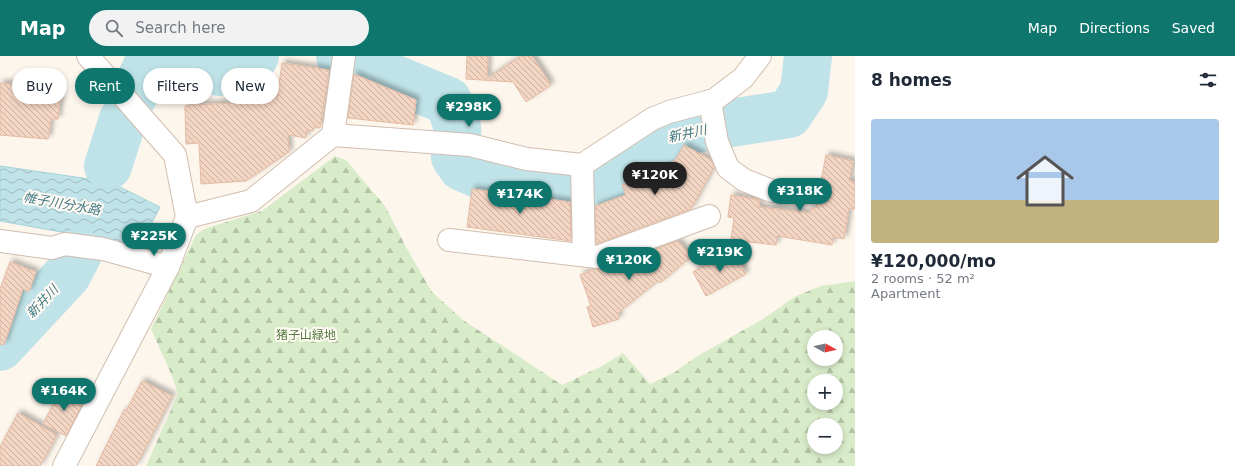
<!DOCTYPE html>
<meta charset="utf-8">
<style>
:root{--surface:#fff;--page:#f2f2f3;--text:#1f2937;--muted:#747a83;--accent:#0f766e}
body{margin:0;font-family:"DejaVu Sans","Noto Sans JP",sans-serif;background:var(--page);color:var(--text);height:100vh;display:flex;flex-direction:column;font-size:15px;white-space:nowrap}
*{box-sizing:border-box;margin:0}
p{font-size:13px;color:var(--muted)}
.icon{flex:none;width:22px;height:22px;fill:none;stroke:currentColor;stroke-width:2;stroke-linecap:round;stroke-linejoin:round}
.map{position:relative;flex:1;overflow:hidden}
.details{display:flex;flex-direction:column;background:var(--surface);width:380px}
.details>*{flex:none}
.hud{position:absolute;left:12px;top:12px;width:380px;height:36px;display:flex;gap:8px}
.needle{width:26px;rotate:98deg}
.tools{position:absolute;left:807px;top:274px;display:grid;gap:8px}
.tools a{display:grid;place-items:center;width:36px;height:36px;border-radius:50%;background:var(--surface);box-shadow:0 2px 6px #0003;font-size:20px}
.price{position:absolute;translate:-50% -34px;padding:0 9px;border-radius:14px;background:var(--accent);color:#fff;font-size:13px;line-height:26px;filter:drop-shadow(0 1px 2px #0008)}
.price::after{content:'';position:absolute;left:50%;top:24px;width:12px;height:9px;margin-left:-6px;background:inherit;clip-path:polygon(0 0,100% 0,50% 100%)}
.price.current{background:#222;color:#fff}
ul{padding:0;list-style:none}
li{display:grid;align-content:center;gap:8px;height:212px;padding:0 16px}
li span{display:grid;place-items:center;height:124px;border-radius:4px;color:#555}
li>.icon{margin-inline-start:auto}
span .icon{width:72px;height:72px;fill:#fffc;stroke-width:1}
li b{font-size:17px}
h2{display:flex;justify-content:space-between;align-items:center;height:48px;padding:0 16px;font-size:17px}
.tag{padding:0 14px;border-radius:18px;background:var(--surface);box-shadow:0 2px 6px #0003;font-size:14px;line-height:36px}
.tag.current{background:var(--accent);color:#fff}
header{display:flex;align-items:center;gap:24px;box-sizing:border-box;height:56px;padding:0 20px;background:var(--accent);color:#fff}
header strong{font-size:19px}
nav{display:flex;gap:22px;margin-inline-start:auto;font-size:14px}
.search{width:280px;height:36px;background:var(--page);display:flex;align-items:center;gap:10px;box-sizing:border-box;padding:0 14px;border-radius:22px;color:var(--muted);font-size:15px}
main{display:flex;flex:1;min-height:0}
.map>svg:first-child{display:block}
.forest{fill:url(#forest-firs);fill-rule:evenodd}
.water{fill:url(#water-waves);stroke:#a5d3da}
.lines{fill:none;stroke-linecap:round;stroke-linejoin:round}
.river{stroke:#bfe3e8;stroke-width:48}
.building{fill:url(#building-back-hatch);stroke:#e6bba3;filter:url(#shadow)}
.minor-casing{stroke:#d1beb0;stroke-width:24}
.minor{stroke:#fff;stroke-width:22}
.labels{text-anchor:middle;stroke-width:4;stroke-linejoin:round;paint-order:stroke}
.park-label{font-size:12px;fill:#537a41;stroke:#fffaf3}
.water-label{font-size:13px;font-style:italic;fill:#437c86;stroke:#fffaf3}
</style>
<header>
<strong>Map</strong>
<div class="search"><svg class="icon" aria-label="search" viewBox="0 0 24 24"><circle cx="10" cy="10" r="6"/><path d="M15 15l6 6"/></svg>Search here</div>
<nav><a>Map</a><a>Directions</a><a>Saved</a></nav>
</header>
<main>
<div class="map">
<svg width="855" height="410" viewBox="0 0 855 410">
<defs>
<pattern id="forest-firs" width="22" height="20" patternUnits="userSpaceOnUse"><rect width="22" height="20" fill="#d8ecc9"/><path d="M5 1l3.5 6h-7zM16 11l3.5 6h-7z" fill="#b4c2a5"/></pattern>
<pattern id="water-waves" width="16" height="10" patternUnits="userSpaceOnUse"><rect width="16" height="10" fill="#bfe3e8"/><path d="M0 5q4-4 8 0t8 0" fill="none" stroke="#a0bbbe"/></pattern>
<pattern id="building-back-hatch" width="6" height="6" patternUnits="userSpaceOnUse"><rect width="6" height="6" fill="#f3d5c3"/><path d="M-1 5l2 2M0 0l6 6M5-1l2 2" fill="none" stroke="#cab0a1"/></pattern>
<filter id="shadow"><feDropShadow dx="3.5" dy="-3.5" stdDeviation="2" flood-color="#0004"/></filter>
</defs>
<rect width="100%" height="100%" fill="#fdf6ec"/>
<path class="forest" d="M335 100 346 104 385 150 407 193 432 236 463 264 562 329 602 310 623 297 650 328 675 316 696 301 763 263 796 240 821 230 855 225V410H146L178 338 173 322 151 273 196 179 204 173 262 155ZM814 281H836V303H814ZM814 325H836V347H814ZM814 369H836V391H814Z"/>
<path class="water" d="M0 110 110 126 160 151 140 190 0 165Z"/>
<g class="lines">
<g class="river">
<path d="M340 0 448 45C459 69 459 75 455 101L462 111 478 118 539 129 577 131 595 128 639 104 666 79 711 70 789 58 804 35 808 0"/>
<path d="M134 39 146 12 161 4 180 5 219 16 255 0"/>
<path d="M108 110 123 63"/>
<path d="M0 291 67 219 79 196"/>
</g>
</g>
<g class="building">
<path d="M467 0H488L487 23 521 0H532L551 29 526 46 513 26 466 23Z"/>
<path d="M282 7 329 14 320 72 314 71 313 75 307 74 306 82 288 79 289 96 246 125 201 128 199 87 186 88 185 50H190V49L237 47 277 42Z"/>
<path d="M354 18 416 44 413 69 348 62Z"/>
<path d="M0 27 61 33 58 63H51L48 83 0 79Z"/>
<path d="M684 89 711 104 714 111 691 153 596 188 595 150 626 139 622 129 673 108Z"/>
<path d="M826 99 853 105 849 125 855 126V153L849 152 844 183 833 181 832 189 777 180 776 189 731 184 734 162 728 161 731 139 760 144 759 151 810 157 811 152H816Z"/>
<path d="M472 133 570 146 571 185 467 171Z"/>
<path d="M678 185 691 201 660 227 658 225 618 257 619 263 593 271 587 251 591 250 580 219 595 213H601Z"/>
<path d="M733 194 746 218 706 240 693 216Z"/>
<path d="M10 206 36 216 29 236 23 233 4 289 0 288V233Z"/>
<path d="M142 325 172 340 136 410H96L124 354 126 355Z"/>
<path d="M61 333 84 345 66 380 43 368Z"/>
<path d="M18 357 57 379 40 410H0V391Z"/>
</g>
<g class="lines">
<g class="minor-casing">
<g id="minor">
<path d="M710 45 717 86 728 112 744 124 772 135"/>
<path d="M333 79 344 0"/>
<path d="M582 109 584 199"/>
<path d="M187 161 251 145 333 79 470 89 527 103 582 109 652 63 669 56 714 44 743 22 760 0"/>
<path d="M449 184 597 201 709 160"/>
<path d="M0 185 52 192 65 188 103 193 168 211"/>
<path d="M64 410 168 211 187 161 175 99 88 0"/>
</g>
</g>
<use href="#minor" class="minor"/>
</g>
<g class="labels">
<g class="park-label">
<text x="306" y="283">猪子山緑地</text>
</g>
<g class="water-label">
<text transform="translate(687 77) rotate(-12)" y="5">新井川</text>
<text transform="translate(62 147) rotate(10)" y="5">帷子川分水路</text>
<text transform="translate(42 245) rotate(-47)" y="5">新井川</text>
</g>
</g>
</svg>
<div class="tools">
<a><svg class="needle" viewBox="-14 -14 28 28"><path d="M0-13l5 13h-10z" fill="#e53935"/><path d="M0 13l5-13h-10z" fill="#747a83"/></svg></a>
<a>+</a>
<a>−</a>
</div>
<b class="price" style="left:469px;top:72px">¥298K</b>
<b class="price current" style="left:655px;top:140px">¥120K</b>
<b class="price" style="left:800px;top:156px">¥318K</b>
<b class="price" style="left:520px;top:159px">¥174K</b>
<b class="price" style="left:154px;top:201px">¥225K</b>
<b class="price" style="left:720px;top:217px">¥219K</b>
<b class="price" style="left:629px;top:225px">¥120K</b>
<b class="price" style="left:64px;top:356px">¥164K</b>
<div class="hud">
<a class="tag">Buy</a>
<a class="tag current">Rent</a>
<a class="tag">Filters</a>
<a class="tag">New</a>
</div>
</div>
<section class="details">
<h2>8 homes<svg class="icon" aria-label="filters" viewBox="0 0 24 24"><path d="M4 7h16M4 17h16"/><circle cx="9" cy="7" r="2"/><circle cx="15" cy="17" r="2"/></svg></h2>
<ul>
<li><span style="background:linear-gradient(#a9c7e8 65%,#c2b280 0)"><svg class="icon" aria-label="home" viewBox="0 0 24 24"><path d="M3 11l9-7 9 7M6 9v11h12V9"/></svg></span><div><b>¥120,000/mo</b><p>2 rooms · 52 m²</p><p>Apartment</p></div></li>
</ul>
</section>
</main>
